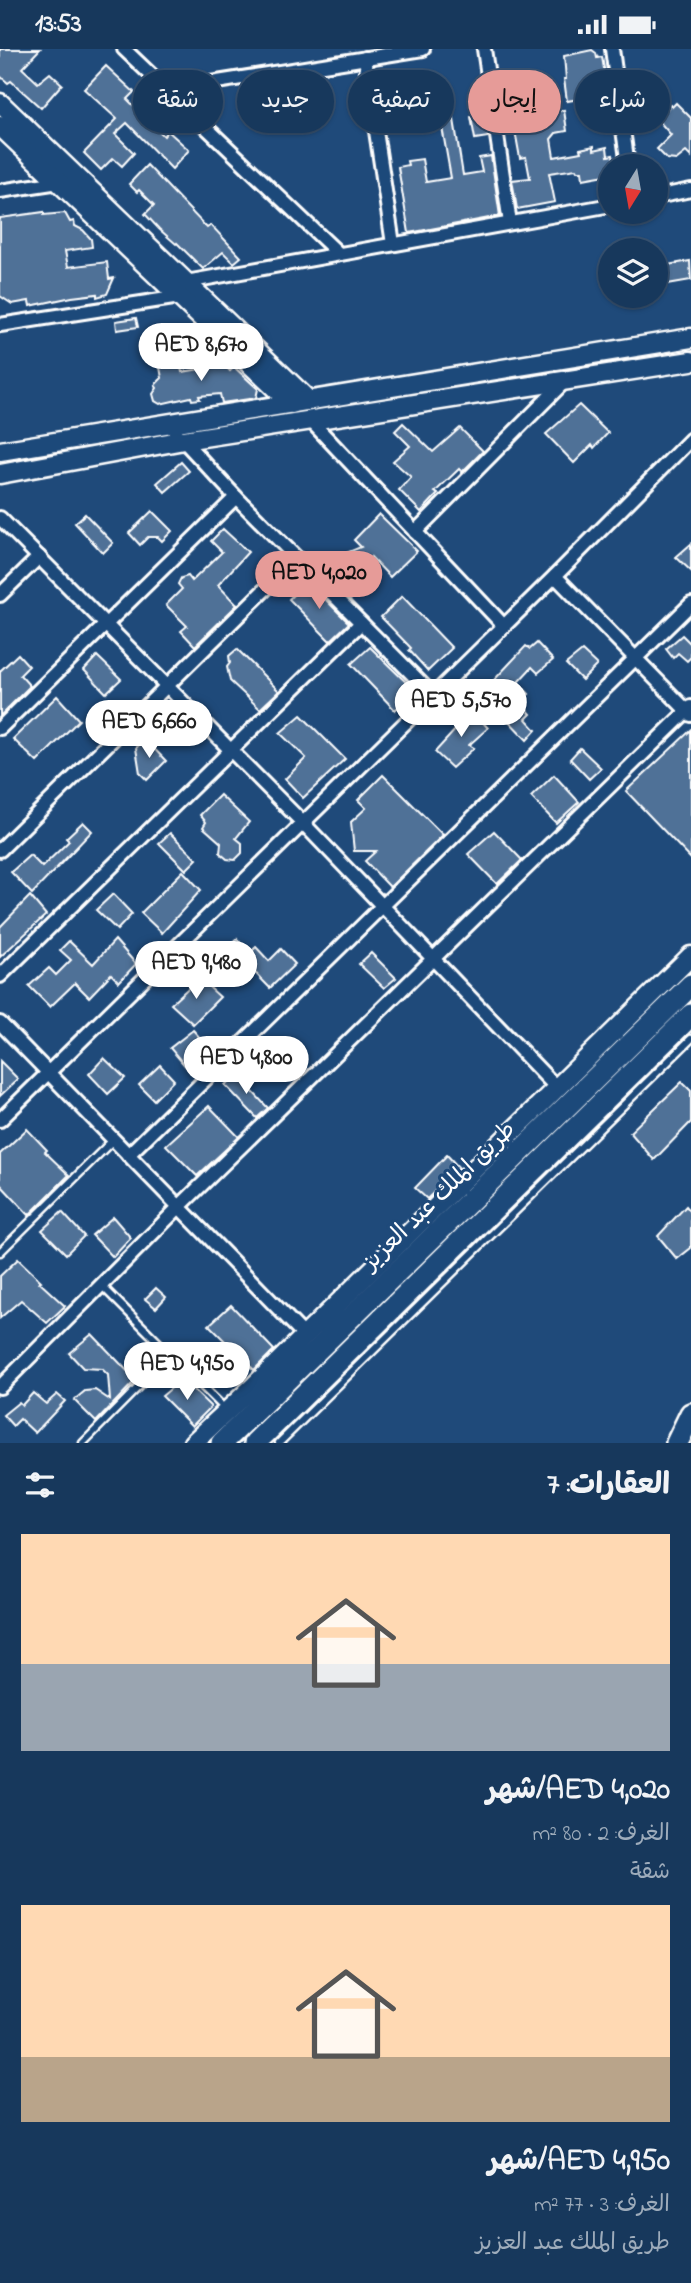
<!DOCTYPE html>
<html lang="ar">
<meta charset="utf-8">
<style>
:root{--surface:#17385c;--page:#203f62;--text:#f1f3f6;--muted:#9eacbb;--line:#365272;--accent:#e69b98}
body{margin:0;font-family:"Indie Flower","Playpen Sans Arabic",sans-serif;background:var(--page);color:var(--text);direction:rtl;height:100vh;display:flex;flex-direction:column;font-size:26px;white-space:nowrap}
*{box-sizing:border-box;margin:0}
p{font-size:23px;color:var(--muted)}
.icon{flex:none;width:38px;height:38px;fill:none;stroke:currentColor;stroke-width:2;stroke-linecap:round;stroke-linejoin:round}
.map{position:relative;height:1394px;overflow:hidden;direction:ltr}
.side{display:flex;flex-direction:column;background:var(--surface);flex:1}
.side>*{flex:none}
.top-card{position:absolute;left:21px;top:21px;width:649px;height:63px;direction:rtl;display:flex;gap:14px}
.needle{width:46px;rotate:191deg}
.tools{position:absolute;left:598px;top:105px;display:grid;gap:14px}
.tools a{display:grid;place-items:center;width:70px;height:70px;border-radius:50%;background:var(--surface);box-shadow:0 2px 5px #0004,0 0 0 2px var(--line);font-size:35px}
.price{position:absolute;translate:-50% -60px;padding:0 16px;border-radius:24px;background:#fff;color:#222;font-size:23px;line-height:46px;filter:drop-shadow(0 2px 4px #0008)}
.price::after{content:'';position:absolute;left:50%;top:42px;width:21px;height:16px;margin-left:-10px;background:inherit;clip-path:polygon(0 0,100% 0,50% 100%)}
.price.current{background:var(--accent);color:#111}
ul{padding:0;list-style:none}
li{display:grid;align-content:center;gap:14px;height:371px;padding:0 21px}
li span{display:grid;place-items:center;height:217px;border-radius:0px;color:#555}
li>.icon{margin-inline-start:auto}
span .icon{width:126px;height:126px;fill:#fffc;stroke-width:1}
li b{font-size:30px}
h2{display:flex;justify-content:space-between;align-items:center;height:84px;padding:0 21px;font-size:30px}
.chip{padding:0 24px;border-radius:32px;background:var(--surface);box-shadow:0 2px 5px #0004,0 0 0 2px var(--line);font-size:24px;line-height:63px}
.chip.current{background:var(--accent);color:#111}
.status{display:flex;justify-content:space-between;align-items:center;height:49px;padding:0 35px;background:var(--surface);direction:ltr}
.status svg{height:19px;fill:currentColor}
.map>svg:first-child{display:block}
.building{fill:#507197;stroke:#fff;stroke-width:2}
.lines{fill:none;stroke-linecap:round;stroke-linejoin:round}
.lane-casing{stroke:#fff;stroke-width:11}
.street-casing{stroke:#fff;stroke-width:18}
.secondary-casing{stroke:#fff;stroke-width:23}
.primary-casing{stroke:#fff;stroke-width:26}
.lane{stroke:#1f4a7a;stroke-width:6}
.street{stroke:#1f4a7a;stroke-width:12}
.secondary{stroke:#1f4a7a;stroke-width:18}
.primary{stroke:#1f4a7a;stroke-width:21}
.labels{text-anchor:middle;stroke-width:6;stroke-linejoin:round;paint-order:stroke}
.street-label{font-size:24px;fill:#fff;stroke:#1f4a7a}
</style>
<div class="status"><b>13:53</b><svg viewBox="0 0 49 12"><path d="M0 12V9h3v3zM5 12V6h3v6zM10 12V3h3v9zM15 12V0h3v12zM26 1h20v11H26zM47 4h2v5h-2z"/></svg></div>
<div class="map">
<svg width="691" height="1394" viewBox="0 0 691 1394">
<rect width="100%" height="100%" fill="#1f4a7a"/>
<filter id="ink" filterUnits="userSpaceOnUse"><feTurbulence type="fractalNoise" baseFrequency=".0143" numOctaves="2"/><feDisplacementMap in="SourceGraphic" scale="14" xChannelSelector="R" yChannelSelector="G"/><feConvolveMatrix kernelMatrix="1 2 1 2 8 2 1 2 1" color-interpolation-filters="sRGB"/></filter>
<g filter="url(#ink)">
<g class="building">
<path d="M0 0H40L22 19 38 34 50 24 62 35 41 59 11 32 8 34 0 27Z"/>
<path d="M592 1 596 4 597 9 602 8 607 37 602 38 604 46 567 52 564 30H566L564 7Z"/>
<path d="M106 17 134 43 127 50 164 87 168 82 189 101 172 120 127 74 115 85 134 104 122 117 113 109 101 121 84 104 117 70 84 40Z"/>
<path d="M676 54 691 69V108L686 103 676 111 667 110 657 100 671 86 658 71 670 56 672 58Z"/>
<path d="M452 58 463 126 482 123 479 109 491 107 500 167 409 184 398 118 408 116 407 112 422 110 426 133 451 129 439 61Z"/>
<path d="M521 61 523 67 564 61 567 82 556 84 551 90 554 108 581 103 580 100 594 97V101L607 98 608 107 613 106 615 116 611 117V125L583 130 582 122H577L576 120 549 124 555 153 517 160 512 131 530 129 526 108 520 109 514 76 504 78 502 64Z"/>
<path d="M485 66 488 88 475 90 471 68Z"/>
<path d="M147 116 207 179 211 176 241 208 234 214 223 203 203 220 177 194 176 195 159 180 145 165 154 156 139 141 137 143 129 135Z"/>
<path d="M44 163V166L65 164 70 173 74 172 75 177 83 181 91 190 92 198 65 202 68 218 107 213 109 230 114 229 107 245 97 248V245L72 248 30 257 29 252 12 255 0 247V169Z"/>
<path d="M690 212 691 231 656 237V218Z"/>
<path d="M136 269 138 278 117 281 116 272Z"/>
<path d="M172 308 179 311 182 323 224 316 230 322 234 318 258 340 256 349 222 354 220 345 199 347 200 350 192 351 191 348 160 355 155 352 153 345 157 339 155 336 162 329 159 313 164 309Z"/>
<path d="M579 356 608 384 594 399 592 396 574 414 546 385Z"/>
<path d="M403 374 433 403 460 379 483 402 462 423 459 420 435 443 438 445 421 463 399 441 411 428 393 412 410 397 395 382Z"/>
<path d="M181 413 189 422 165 443 157 434Z"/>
<path d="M152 462 172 482 162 492 158 488H148L140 496 129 484Z"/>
<path d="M85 465 113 494 103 504 75 474Z"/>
<path d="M379 465 417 502 390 528 371 508 364 523 353 534 339 533 334 528 333 516 346 504 361 498 354 491Z"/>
<path d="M223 480 248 503 218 536 237 556 195 597 181 582 187 577 166 556 182 540 178 535 181 529 188 527 192 532 222 503 211 492Z"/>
<path d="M691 495V522L676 508Z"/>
<path d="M307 532 349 574 330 592 289 550Z"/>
<path d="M402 547 452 599 428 622 409 601 411 599 381 568Z"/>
<path d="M682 586 691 595V608L687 612 678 604 673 609 666 600Z"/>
<path d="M537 594 553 611 538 624 532 618 518 633 529 645 521 653 531 665 526 670 536 681 527 691 482 644 526 597 530 600Z"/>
<path d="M370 598 415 642 395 661 351 615Z"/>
<path d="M237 600 279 642 260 660 230 632 227 618 230 614 229 607Z"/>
<path d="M582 602 597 616 582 631 566 615Z"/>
<path d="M18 605 29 617 20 626 30 637 0 667V622Z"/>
<path d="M97 607 121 630 106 644 84 621Z"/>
<path d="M57 647 79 671 37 713 13 690Z"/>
<path d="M459 665 480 670 488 679 469 696 474 699 452 719 435 703 457 679 450 672Z"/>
<path d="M301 666 345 710 303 749 285 730 306 709 280 684Z"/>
<path d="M691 681V810L626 742Z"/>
<path d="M145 690 166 712 147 731 140 724 136 699Z"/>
<path d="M580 699 601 719 589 730 570 710Z"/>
<path d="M383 726 443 786 390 838 365 812 376 802H354L351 773 366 759 358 751Z"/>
<path d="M554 726 579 753 556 774 531 748Z"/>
<path d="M220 746 249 773 236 789 242 794V804L235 811 227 810 220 804 221 794 203 778 206 773 200 766Z"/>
<path d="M83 773 92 782 32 845 11 823 30 806 42 818 69 792 66 789Z"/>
<path d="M494 782 522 811 497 835 468 805Z"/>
<path d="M170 784 197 810 186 821 159 794Z"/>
<path d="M183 822 201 841 162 884 141 864Z"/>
<path d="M113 845 132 865 117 881 96 861Z"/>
<path d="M30 847 46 866 0 908V878Z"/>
<path d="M237 890 250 904 256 898 269 912 281 900 295 915 270 939 229 897Z"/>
<path d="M115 891 136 915 119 933 111 925 89 948 75 934 50 958 29 937 49 919 56 926 71 911 60 901 69 892 93 915Z"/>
<path d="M371 904 396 929 384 939 359 915Z"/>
<path d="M199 929 220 948 193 975 171 955Z"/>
<path d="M193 981 216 1007 193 1026 170 999Z"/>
<path d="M104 1009 125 1029 108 1045 89 1025Z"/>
<path d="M0 1012 18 1030 0 1047Z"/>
<path d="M160 1016 174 1031 154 1051 139 1036Z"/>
<path d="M236 1025 268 1059 257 1069 225 1036Z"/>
<path d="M682 1033 691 1042V1073L654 1111 630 1083Z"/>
<path d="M209 1057 239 1088 197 1127 166 1096Z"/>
<path d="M27 1080 47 1101 45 1103 69 1126 29 1166 0 1135V1105Z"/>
<path d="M447 1106 459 1119 427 1150 415 1139Z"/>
<path d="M686 1157 691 1163V1199L677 1210 658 1187Z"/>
<path d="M62 1163 84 1187 66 1205 42 1181Z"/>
<path d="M113 1168 131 1189 113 1208 92 1186Z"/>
<path d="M18 1210 41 1232 39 1233 65 1257 47 1274 21 1251 0 1269V1227Z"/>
<path d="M156 1239 166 1248 156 1259 145 1250Z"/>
<path d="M231 1256 274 1301 254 1321 209 1276Z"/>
<path d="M92 1285 136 1331 96 1373 74 1351 85 1342 95 1341 110 1351 108 1326 102 1320 83 1319 69 1304Z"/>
<path d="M182 1330 211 1358 192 1377 162 1347Z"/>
<path d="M33 1344 46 1355 57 1345 65 1352 35 1384 20 1370 13 1377 3 1366 19 1353 22 1356Z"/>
</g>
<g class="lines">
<g class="lane-casing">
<g id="lane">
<path d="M0 1203 113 1091"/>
<path d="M101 1236 226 1361"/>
<path d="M83 1394 171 1305"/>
<path d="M279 1394 691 990"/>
</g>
</g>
<g class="street-casing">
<g id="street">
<path d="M124 0 339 205"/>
<path d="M484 0 510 174"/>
<path d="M612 0 628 117"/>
<path d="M365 9 393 195"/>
<path d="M167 41 423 0"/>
<path d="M0 142 59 133"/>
<path d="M656 148 691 141"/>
<path d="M186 233 611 156"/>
<path d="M0 276 180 248"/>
<path d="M310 371 504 577"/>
<path d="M168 375 236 448 433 646"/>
<path d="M0 469 303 774 556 1038"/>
<path d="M415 483 565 332"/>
<path d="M555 527 691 666"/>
<path d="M0 546 39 508"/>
<path d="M0 679 236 448"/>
<path d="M0 801 297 509"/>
<path d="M0 927 361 574"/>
<path d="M0 974 305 1287"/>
<path d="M0 1071 555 527 691 390"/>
<path d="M128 1106 691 555"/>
<path d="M0 1338 179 1158 691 658"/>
</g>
</g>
<g class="secondary-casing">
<g id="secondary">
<path d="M0 54 309 352"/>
<path d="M0 77 292 355"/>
<path d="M0 402 691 289"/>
<path d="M0 425 184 391 691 312"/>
<path d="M193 1394 255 1336 691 907"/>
</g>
</g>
<g class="primary-casing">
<g id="primary">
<path d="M222 1394 691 936"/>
<path d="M255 1394 691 966"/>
<path d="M677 1394 691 1365"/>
</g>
</g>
<use href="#lane" class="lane"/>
<use href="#street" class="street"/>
<use href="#secondary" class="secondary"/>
<use href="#primary" class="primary"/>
</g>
</g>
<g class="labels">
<g class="street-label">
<text transform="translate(438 1146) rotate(-44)" y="8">طريق الملك عبد العزيز</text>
</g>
</g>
</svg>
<div class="tools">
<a><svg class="needle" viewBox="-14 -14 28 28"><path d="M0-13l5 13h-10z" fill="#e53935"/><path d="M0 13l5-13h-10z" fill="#9eacbb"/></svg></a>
<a><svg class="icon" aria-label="layers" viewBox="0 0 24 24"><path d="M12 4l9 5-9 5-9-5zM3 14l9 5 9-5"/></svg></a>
</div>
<b class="price" style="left:201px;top:334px">AED 8,670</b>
<b class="price current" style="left:319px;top:562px">AED 4,020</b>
<b class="price" style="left:461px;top:690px">AED 5,570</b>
<b class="price" style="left:149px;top:711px">AED 6,660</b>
<b class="price" style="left:196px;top:952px">AED 9,480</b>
<b class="price" style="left:246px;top:1047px">AED 4,800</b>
<b class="price" style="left:187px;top:1353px">AED 4,950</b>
<div class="top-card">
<a class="chip">شراء</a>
<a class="chip current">إيجار</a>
<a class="chip">تصفية</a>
<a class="chip">جديد</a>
<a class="chip">شقة</a>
</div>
</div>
<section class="side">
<h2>العقارات: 7<svg class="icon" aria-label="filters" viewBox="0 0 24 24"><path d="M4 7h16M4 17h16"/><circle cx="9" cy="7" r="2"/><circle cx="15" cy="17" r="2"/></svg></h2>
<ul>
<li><span style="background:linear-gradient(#ffd9b3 60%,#9aa5b1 0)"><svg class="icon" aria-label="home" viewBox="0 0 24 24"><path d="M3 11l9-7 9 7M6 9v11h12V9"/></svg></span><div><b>AED 4,020/شهر</b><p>الغرف: 2 · 80 m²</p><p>شقة</p></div></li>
<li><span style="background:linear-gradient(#ffd9b3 70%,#b9a48a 0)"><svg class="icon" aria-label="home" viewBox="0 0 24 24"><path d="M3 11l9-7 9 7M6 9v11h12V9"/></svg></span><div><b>AED 4,950/شهر</b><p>الغرف: 3 · 77 m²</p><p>طريق الملك عبد العزيز</p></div></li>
</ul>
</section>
